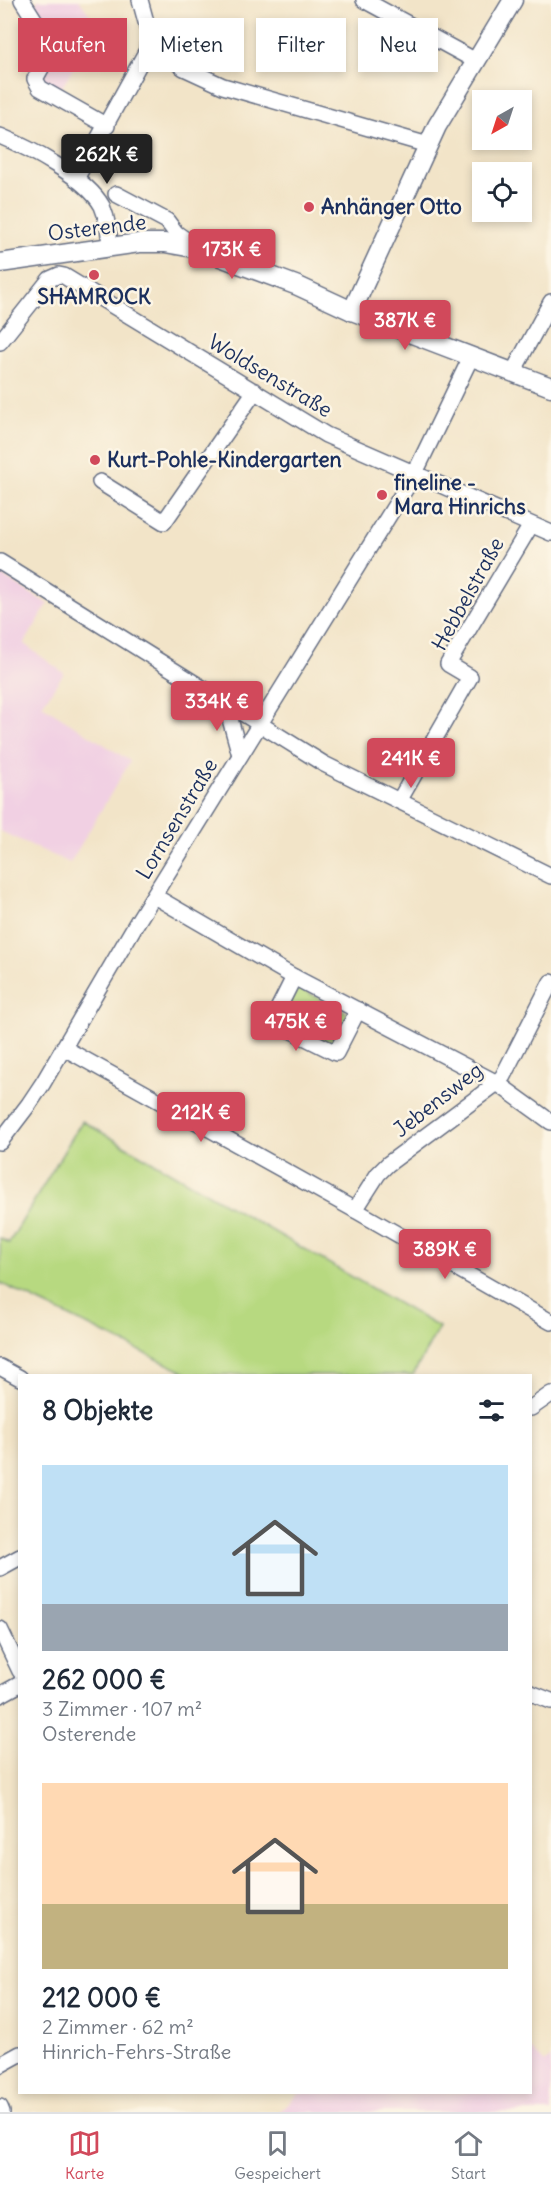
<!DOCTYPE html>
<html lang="de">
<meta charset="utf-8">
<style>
:root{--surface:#fff;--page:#f6f6f7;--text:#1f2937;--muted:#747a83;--line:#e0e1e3;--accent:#d1495b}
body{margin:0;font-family:Delius,sans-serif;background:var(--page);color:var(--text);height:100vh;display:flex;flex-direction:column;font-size:22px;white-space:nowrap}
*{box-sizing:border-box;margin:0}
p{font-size:20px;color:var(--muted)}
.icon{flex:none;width:33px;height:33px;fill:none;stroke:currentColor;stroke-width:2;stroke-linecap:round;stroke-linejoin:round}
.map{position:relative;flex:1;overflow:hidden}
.panel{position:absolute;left:18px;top:1374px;width:514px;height:720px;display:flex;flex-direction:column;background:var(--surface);border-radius:0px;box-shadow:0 3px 9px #0003}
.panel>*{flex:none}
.hud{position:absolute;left:18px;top:18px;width:516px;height:54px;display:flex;gap:12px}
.needle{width:39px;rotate:219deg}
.fabs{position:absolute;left:472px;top:90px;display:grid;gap:12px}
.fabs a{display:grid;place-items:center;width:60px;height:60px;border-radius:0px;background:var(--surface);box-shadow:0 3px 9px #0003;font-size:30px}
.price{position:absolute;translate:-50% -51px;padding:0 14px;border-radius:6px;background:var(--accent);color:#fff;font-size:20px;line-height:39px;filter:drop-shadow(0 2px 3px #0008)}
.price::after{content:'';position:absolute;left:50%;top:36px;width:18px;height:14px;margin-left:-9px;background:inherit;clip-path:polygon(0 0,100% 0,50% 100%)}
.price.current{background:#222;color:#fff}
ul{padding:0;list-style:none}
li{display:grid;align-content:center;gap:12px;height:318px;padding:0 24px}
li span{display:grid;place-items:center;height:186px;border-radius:0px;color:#555}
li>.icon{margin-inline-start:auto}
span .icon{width:108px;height:108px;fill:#fffc;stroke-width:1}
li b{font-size:26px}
h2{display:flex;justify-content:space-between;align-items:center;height:72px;padding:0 24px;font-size:26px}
.pill{padding:0 21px;border-radius:0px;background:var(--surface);box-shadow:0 3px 9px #0003;font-size:21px;line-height:54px}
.pill.current{background:var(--accent);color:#fff}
.dock{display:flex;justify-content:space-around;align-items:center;height:84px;border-top:2px solid var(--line);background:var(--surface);font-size:16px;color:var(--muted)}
.dock a{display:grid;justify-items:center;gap:3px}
.dock .current{color:var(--accent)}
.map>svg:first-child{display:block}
.built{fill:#f1d0e3}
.green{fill:#b7d980;stroke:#69846f;stroke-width:1.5}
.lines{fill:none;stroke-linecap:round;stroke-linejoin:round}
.minor-casing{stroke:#666e83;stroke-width:18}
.major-casing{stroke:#666e83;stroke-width:21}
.minor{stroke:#fff;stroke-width:15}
.major{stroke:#fff;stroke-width:18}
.poi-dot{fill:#d1495b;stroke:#fcf5e5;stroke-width:2}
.labels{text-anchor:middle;stroke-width:5;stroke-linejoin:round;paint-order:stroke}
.poi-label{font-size:21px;font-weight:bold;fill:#1b2f5e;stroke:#fcf5e5;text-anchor:start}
.street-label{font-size:21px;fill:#1b2f5e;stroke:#fcf5e5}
</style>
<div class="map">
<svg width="551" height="2112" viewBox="0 0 551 2112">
<rect width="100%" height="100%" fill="#fcf5e5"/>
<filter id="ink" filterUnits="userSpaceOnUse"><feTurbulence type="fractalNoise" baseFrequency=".0167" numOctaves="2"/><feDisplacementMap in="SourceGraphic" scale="12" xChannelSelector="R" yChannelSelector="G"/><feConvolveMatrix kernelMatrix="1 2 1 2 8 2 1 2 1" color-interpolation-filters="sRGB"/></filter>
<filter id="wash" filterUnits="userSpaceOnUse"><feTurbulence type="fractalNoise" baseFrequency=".008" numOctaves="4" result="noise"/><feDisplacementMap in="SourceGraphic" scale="24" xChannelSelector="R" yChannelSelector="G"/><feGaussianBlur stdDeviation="1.35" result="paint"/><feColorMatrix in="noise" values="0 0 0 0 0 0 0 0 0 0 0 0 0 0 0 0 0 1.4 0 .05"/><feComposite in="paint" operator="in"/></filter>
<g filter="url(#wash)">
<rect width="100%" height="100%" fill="#f2e4c8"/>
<g class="built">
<path d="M38 0H79L98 26 58 94 41 84 56 46 32 11Z"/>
<path d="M0 575 48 604 24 644 64 673 42 705 130 761 70 863 0 831Z"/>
<path d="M531 2049 545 2063 551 2058V2112H279L299 2093 531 2092Z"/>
</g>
<g class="green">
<path d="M295 986 350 1014 333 1047 278 1019Z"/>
<path d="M82 1121 439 1327 413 1375H190L0 1283V1238L9 1243Z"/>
</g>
</g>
<g filter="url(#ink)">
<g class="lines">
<g class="minor-casing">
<g id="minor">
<path d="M22 0 48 41 49 48 48 56 35 79 40 88 107 126"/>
<path d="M364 0 476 61"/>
<path d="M149 41 184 68 223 86 428 145"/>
<path d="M0 136C29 148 87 178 102 206 108 220 109 233 110 247"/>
<path d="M76 179 147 50 149 33 140 0"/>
<path d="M116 194 167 221 176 233 196 247"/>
<path d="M0 342 50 279 59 275 64 276 326 435 551 533"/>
<path d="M513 372 551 302"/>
<path d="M100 482 164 522 255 391"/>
<path d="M0 562 324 764 551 876"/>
<path d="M225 701 240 755"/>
<path d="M399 801 470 677 448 664 531 525"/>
<path d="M154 896 294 977 497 1083 551 1122"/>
<path d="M294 977 272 1021 336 1053 358 1010"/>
<path d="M64 1048 355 1210 551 1322"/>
<path d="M0 1142 29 1104 43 1083 136 924 414 475 471 357"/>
<path d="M355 1210 378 1174 388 1164 497 1083 503 1076 551 982"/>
<path d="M0 1367 20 1378"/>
<path d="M531 1408 551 1394"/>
<path d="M0 1568 20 1557"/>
<path d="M0 1629 20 1671"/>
<path d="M531 1693 551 1701"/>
<path d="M0 1695 20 1684"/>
<path d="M0 2065 20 2054"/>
<path d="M0 2107 2 2112"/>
</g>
</g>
<g class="major-casing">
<g id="major">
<path d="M0 263 139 243H165L199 249 298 286 352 311 551 387"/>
<path d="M352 311 437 126 513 0"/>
</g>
</g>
<use href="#minor" class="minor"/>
<use href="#major" class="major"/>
</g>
</g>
<g class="poi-dot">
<circle cx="309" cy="207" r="6"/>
<circle cx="94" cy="275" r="6"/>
<circle cx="95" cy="460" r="6"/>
<circle cx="382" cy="495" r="6"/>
</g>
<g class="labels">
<g class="poi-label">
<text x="321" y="214">Anhänger Otto</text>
<text x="94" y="304" text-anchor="middle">SHAMROCK</text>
<text x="107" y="467">Kurt-Pohle-Kindergarten</text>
<text x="394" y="490">fineline -<tspan x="394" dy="24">Mara Hinrichs</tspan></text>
</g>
<g class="street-label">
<text transform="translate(97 228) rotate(-7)" y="7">Osterende</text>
<text transform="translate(270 376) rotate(31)" y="7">Woldsenstraße</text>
<text transform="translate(468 594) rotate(-61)" y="7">Hebbelstraße</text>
<text transform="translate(177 819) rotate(-59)" y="7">Lornsenstraße</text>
<text transform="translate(438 1100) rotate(-38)" y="7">Jebensweg</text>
</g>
</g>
</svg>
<div class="fabs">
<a><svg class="needle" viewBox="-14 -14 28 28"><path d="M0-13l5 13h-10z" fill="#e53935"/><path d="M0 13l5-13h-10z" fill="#747a83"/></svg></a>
<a><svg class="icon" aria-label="locate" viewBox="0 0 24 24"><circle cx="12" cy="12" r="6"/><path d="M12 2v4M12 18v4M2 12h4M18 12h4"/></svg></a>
</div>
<b class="price current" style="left:107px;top:185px">262K €</b>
<b class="price" style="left:232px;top:280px">173K €</b>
<b class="price" style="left:405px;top:351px">387K €</b>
<b class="price" style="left:217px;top:732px">334K €</b>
<b class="price" style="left:411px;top:789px">241K €</b>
<b class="price" style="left:296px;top:1052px">475K €</b>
<b class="price" style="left:201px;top:1143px">212K €</b>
<b class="price" style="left:445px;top:1280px">389K €</b>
<div class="hud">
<a class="pill current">Kaufen</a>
<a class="pill">Mieten</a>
<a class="pill">Filter</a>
<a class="pill">Neu</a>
</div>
<section class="panel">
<h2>8 Objekte<svg class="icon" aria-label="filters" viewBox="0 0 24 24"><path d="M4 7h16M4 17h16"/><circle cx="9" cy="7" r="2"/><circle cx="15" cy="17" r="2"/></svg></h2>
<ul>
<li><span style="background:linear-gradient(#bfe0f5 75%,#9aa5b1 0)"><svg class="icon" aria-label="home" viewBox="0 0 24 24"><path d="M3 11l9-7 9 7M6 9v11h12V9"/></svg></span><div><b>262 000 €</b><p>3 Zimmer · 107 m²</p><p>Osterende</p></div></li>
<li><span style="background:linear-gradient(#ffd9b3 65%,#c2b280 0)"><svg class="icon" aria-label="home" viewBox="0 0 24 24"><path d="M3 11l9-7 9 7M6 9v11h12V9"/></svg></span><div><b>212 000 €</b><p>2 Zimmer · 62 m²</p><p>Hinrich-Fehrs-Straße</p></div></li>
</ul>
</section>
</div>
<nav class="dock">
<a class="current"><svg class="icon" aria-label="map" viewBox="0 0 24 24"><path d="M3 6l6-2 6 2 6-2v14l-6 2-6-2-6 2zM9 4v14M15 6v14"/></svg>Karte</a>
<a><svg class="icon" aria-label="saved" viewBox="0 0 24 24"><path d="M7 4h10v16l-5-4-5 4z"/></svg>Gespeichert</a>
<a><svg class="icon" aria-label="home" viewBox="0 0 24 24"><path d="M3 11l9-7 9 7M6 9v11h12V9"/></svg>Start</a>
</nav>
